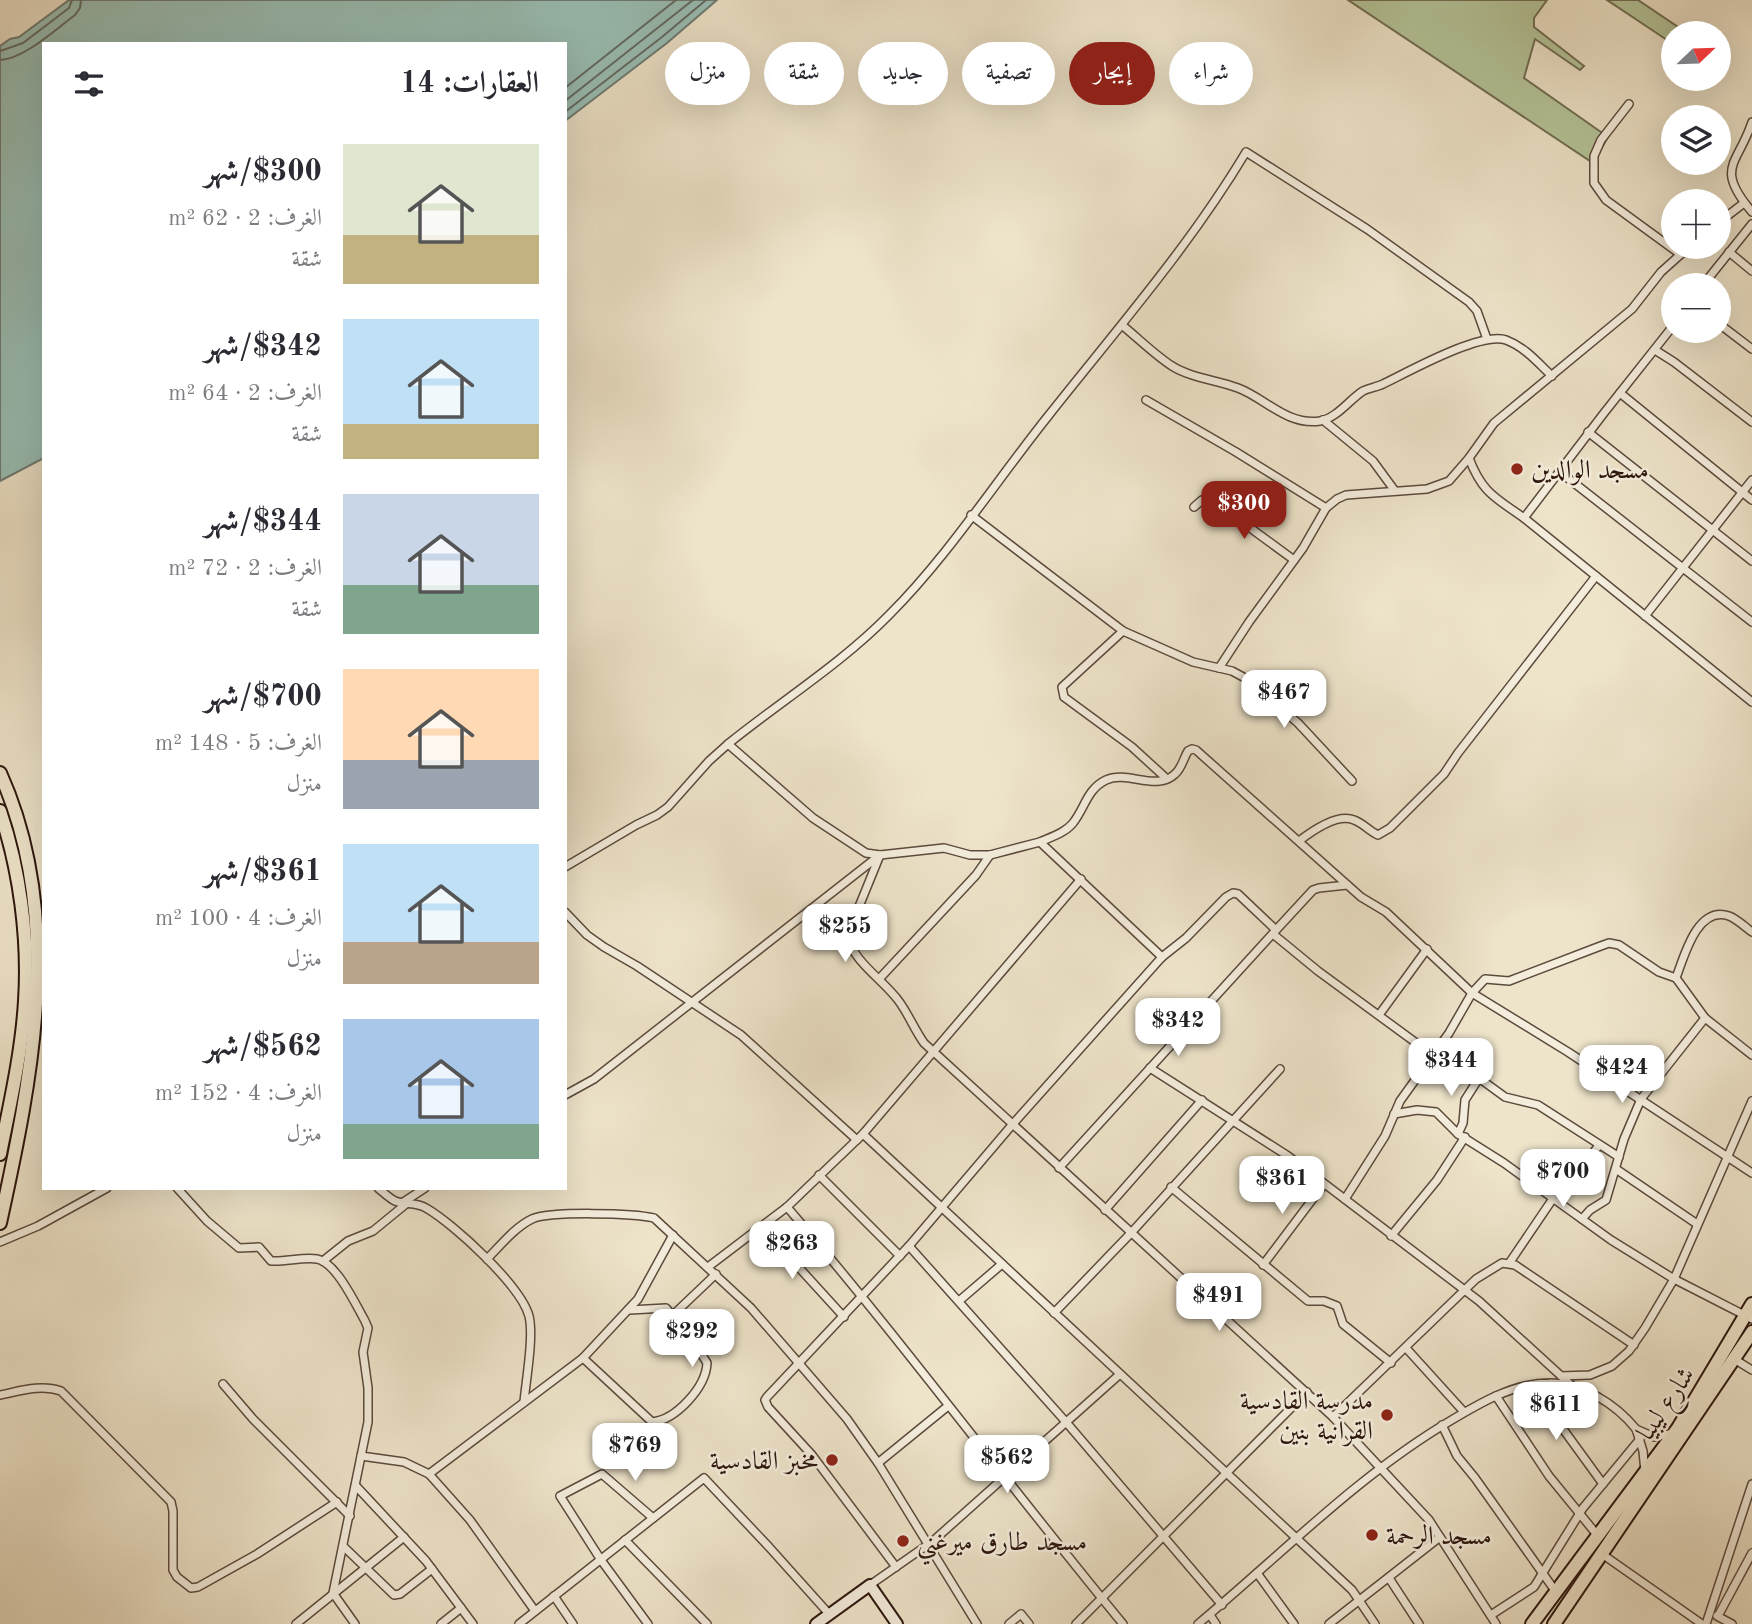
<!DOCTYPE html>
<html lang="ar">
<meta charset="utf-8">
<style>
:root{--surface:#fff;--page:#f7f7f7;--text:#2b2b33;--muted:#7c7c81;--accent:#8f2418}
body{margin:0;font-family:"Old Standard TT",Amiri,serif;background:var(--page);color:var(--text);direction:rtl;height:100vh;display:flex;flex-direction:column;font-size:26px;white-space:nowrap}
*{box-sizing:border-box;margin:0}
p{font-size:23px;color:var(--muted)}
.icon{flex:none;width:38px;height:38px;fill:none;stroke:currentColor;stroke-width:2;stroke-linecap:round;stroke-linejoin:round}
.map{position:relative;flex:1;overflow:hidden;direction:ltr}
.side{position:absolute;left:42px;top:42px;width:525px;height:1148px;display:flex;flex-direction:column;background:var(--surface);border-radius:0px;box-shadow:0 7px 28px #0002;direction:rtl}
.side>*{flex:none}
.top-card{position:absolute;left:588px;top:42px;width:665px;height:63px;direction:rtl;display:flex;gap:14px}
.needle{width:46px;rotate:67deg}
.tools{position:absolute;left:1661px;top:21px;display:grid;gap:14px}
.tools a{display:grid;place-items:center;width:70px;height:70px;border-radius:50%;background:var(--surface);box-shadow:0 7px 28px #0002;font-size:35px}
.price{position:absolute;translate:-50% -60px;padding:0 16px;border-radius:14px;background:#fff;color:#222;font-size:23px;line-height:46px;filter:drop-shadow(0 2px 4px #0008)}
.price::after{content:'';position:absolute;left:50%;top:42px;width:21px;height:16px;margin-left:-10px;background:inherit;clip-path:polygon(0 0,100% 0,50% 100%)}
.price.current{background:var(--accent);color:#fff}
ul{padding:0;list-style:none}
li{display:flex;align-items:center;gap:21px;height:175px;padding:0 28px}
li span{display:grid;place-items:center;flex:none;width:196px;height:140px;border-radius:0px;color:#555}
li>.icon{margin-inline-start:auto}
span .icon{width:84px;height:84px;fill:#fffc;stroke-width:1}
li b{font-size:30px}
h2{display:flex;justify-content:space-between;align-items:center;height:84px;padding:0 28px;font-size:30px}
.tag{padding:0 24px;border-radius:32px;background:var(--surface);box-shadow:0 7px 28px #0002;font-size:24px;line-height:63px}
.tag.current{background:var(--accent);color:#fff}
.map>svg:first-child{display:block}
.green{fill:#b5c59a;stroke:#706e54;stroke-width:2}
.water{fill:#99bfb6;stroke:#6d7b73;stroke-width:2}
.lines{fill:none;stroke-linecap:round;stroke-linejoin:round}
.shore{stroke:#626a62;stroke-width:2}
.street-casing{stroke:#5c4a3d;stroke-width:10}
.secondary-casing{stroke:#2c160e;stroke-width:14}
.primary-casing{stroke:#2c160e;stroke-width:16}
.street{stroke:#f4eddd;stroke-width:7}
.secondary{stroke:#f4eddd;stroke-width:10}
.primary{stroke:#eee4ca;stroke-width:12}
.poi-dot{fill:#8f2418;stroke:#f4eddd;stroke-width:2.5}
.labels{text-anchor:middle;stroke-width:5;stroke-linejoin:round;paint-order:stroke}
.poi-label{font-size:26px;fill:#2c160e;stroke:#f4eddd;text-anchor:start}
.street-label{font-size:26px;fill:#2c160e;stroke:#f4eddd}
</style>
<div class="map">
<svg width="1752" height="1624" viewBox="0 0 1752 1624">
<rect width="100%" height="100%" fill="#eee4ca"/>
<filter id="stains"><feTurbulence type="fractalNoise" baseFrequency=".00286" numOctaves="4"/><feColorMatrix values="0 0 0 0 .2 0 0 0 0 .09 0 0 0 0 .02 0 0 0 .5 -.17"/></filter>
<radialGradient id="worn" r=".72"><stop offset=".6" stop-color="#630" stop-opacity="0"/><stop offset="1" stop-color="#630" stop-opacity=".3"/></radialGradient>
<g class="green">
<path d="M1348 0H1547L1534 18V27L1584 66 1580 70 1535 39 1524 78 1608 137 1593 163Z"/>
<path d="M1607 0H1638L1687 33H1673V44Z"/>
</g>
<path class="water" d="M69 0H717L667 43 565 121V44H44V458L0 481V46L10 39 19 37Z"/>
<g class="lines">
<g class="shore">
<path d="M0 51 23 43 69 8 72 0"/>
<path d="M0 60C24 59 56 29 75 15L80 8 81 0"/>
<path d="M565 88 676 0"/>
<path d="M565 101 693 0"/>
<path d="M565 112 662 37 706 0"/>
</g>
<g class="street-casing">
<g id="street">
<path d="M1629 104 1601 140 1594 156V183L1606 200 1680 254"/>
<path d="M1752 122C1738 165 1714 167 1752 212"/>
<path d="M1718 223 1744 203"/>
<path d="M1729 252 1752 271"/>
<path d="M1703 285 1752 224"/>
<path d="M1718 323 1752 349"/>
<path d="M1123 326C1139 339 1155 355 1172 366 1191 378 1217 380 1238 388 1265 398 1287 426 1320 421 1337 418 1349 400 1363 391 1369 388 1377 387 1383 384 1408 372 1481 331 1506 340 1525 347 1538 363 1552 376"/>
<path d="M1655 350 1674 362 1752 422"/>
<path d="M1620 393 1752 500"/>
<path d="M1146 400 1236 452 1326 508"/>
<path d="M1323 420 1373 461 1395 491"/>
<path d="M1588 432 1752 561"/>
<path d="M1469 458C1482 493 1496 498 1524 518L1752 702"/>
<path d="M1560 472 1752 622"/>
<path d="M1194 507 1202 500H1212L1294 560"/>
<path d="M971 515 1123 631 1193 662 1232 671 1245 678 1298 723 1352 781"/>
<path d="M1524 518 1604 413 1673 326"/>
<path d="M1645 616 1752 480"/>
<path d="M1123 631 1062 687 1064 697 1132 747 1167 779"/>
<path d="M1219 668 1249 622 1303 548 1326 508 1337 499 1346 495 1427 489 1449 481 1469 458 1494 423 1632 309 1661 272 1689 247"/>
<path d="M728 744 813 818 866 853 880 855 944 848 970 855H990L1040 842 1162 957"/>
<path d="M1299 841C1312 831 1338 813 1354 820 1363 823 1369 831 1378 835L1390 828 1444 774 1458 753 1596 576"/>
<path d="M1040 842C1051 837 1065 833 1073 823 1085 808 1087 789 1106 780 1128 770 1156 792 1175 774 1182 768 1183 759 1188 751L1192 749 1196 750 1361 897 1386 912 1472 993 1568 1052 1752 1173"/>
<path d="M880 855 847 936C854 962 882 979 898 1000 908 1013 914 1029 924 1043L1333 1417 1429 1520 1496 1624"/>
<path d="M565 867 636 825 657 815 668 807 709 761 728 744C781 701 841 664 889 615 949 555 996 481 1049 415 1117 329 1189 247 1246 152L1367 229 1469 302 1477 311 1487 339"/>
<path d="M565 912 587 935 604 947 637 966 741 1035 857 1140"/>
<path d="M1273 934 1318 971 1434 1056"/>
<path d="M880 978 976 875 990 855"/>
<path d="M1676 978C1684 957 1697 905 1729 916 1737 919 1745 927 1752 932"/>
<path d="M1379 1015 1427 949"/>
<path d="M1439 1049 1505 1097 1538 1105 1619 1157"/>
<path d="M1150 1068 1288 1156 1479 1301 1571 1385"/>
<path d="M565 1095 594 1079 880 855"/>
<path d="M1394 1114 1417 1110 1436 1112 1458 1134 1504 1163 1611 1240 1674 1279 1752 1319"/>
<path d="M863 1134 1352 1590 1375 1624"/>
<path d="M1458 1134 1463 1123 1465 1100 1479 1078"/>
<path d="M1059 1168 1276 930"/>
<path d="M1616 1169 1697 1224"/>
<path d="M819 1175 900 1256"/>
<path d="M1171 1187 1308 1301H1324L1337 1306 1343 1324 1391 1363"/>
<path d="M177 1188 207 1221 239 1248 259 1247 271 1261C286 1262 302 1257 317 1259 336 1262 356 1305 365 1321L368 1328 363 1352 368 1388V1422L333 1593 355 1624"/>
<path d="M378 1188C383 1192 389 1198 395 1201 405 1205 416 1202 426 1208 454 1224 521 1286 529 1316 534 1336 526 1380 524 1402"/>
<path d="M1345 1199 1385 1136 1400 1101 1449 1033 1472 993 1485 979 1509 981 1598 947 1609 943 1619 945 1659 972 1676 978 1705 1018 1752 1055"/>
<path d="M402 1203 425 1188"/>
<path d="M787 1207C903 1342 1009 1486 1123 1624"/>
<path d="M1105 1210 1202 1100"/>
<path d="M1582 1219 1590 1210 1606 1200 1624 1139 1641 1099 1705 1018"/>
<path d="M762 1227 844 1317"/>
<path d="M1391 1236 1437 1180 1465 1137"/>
<path d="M0 1242 38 1226 107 1188"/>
<path d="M909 1246 1066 1422 1222 1605"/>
<path d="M487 1259C500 1246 515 1227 532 1219 550 1211 634 1213 654 1218L751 1308 847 1419 878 1463 977 1624"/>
<path d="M323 1261 348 1241 373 1231 406 1204"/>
<path d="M1510 1262 1575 1166 1594 1152 1599 1145"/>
<path d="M1263 1265 1324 1184"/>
<path d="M708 1267 787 1207 863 1134 1081 879"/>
<path d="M959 1301 1002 1264"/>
<path d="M1054 1313 1131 1233 1280 1069"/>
<path d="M674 1314 716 1274"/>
<path d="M1406 1348 1464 1412"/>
<path d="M583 1358 652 1422C676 1420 706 1387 707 1363L689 1334 666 1308 630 1310"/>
<path d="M1734 1359 1752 1370"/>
<path d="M1561 1376 1590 1375 1612 1366 1629 1351 1645 1328 1674 1279 1752 1101"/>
<path d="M223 1384 253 1419 350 1516"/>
<path d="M1531 1385 1603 1484"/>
<path d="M0 1395C20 1391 41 1384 61 1391L171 1502 173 1511V1570L177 1577 191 1588 198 1587 257 1554 337 1502"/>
<path d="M1496 1396 1549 1476 1598 1536"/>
<path d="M1333 1417 1476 1279 1502 1263 1515 1265 1634 1345"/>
<path d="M1442 1425 1457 1456 1475 1478 1556 1592"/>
<path d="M361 1456 404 1462 429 1474 470 1520 535 1611"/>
<path d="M878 1463 948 1406"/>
<path d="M1645 1472 1643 1451 1636 1429 1654 1437 1674 1433"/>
<path d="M429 1474 583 1358 638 1299 673 1235"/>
<path d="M356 1486 426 1561 473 1624"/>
<path d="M625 1540 707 1624"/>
<path d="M344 1547 394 1595 400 1594 432 1569"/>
<path d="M1602 1554 1702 1624"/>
<path d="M896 1567 812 1455 768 1407 765 1400 767 1397 909 1246 1012 1125 1162 957 1186 938 1226 897 1233 893 1238 894 1276 930 1313 890 1319 888 1347 885"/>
<path d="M1257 1573 1294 1624"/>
<path d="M1389 1578 1419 1624"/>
<path d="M870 1585 933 1541 1119 1375"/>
<path d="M554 1596 573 1624"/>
<path d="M1210 1615 1216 1624"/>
<path d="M1491 1615 1534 1587 1583 1508 1640 1439"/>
<path d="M1717 1616 1732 1624"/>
<path d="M1718 1616 1752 1553"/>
<path d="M296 1624 404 1537"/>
<path d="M441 1624 461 1608"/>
<path d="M519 1624 704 1478 769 1547 830 1615"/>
<path d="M648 1624 601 1560 560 1496 602 1474 653 1518"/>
<path d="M1009 1624 1021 1614 1029 1624"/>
<path d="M1076 1624 1307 1392"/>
<path d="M1198 1624C1281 1555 1357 1476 1450 1421 1480 1403 1514 1383 1549 1383 1581 1382 1616 1404 1636 1429"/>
<path d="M1329 1624 1440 1537"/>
<path d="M1706 1624 1752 1484"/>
</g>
</g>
<g class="secondary-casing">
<path id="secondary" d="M816 1624 870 1585 897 1624"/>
</g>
<g class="primary-casing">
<g id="primary">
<path d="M0 773C65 917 32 1077 0 1223"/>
<path d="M0 811C20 870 29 939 25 1001 22 1052 10 1104 0 1154"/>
<path d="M1532 1624 1678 1428 1752 1304"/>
<path d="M1554 1624 1752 1332"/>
</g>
</g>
<use href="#street" class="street"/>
<use href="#secondary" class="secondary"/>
<use href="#primary" class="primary"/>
</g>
<g class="poi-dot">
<circle cx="1517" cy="469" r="7"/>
<circle cx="1387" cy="1415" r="7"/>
<circle cx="832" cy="1460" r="7"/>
<circle cx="1372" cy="1535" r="7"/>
<circle cx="903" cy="1541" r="7"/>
</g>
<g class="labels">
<g class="poi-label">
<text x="1531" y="478">مسجد الوالدين</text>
<text x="1373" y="1409" text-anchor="end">مدرسة القادسية<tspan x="1373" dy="30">القرانية بنين</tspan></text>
<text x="818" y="1469" text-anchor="end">مخبز القادسية</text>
<text x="1386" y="1544">مسجد الرحمة</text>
<text x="917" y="1550">مسجد طارق ميرغني</text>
</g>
<g class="street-label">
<text transform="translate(1665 1403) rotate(-56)" y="9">شارع ليبيا</text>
</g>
</g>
<rect width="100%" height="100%" filter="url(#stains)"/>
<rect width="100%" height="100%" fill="url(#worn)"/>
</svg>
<div class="tools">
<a><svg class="needle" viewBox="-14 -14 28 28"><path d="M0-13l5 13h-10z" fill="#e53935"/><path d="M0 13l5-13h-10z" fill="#7c7c81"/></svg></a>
<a><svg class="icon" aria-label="layers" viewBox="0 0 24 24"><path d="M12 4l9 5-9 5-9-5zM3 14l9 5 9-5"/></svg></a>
<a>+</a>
<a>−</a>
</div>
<b class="price current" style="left:1244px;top:541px">$300</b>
<b class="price" style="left:1284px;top:730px">$467</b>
<b class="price" style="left:845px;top:964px">$255</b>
<b class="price" style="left:1178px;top:1058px">$342</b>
<b class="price" style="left:1451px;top:1098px">$344</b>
<b class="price" style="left:1622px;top:1105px">$424</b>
<b class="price" style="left:1563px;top:1209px">$700</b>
<b class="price" style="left:1282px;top:1216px">$361</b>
<b class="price" style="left:792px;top:1281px">$263</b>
<b class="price" style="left:1219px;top:1333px">$491</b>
<b class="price" style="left:692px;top:1369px">$292</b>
<b class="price" style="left:1556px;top:1442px">$611</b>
<b class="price" style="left:635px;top:1483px">$769</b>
<b class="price" style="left:1007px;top:1495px">$562</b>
<div class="top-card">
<a class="tag">شراء</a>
<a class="tag current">إيجار</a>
<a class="tag">تصفية</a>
<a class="tag">جديد</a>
<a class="tag">شقة</a>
<a class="tag">منزل</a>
</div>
<section class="side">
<h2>العقارات: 14<svg class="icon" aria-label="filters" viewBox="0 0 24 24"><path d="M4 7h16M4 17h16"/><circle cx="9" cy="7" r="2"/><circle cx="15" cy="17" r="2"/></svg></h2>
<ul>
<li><span style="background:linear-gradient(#dfe7d0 65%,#c2b280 0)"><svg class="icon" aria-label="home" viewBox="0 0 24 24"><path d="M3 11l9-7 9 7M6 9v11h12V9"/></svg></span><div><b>$300/شهر</b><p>الغرف: 2 · 62 m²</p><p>شقة</p></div></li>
<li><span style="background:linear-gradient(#bfe0f5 75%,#c2b280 0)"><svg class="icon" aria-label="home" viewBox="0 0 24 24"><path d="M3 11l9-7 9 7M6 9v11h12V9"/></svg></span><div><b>$342/شهر</b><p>الغرف: 2 · 64 m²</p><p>شقة</p></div></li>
<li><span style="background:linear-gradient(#c9d6e8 65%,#7fa58c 0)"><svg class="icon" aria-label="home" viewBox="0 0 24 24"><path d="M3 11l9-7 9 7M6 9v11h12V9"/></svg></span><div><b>$344/شهر</b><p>الغرف: 2 · 72 m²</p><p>شقة</p></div></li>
<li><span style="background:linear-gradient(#ffd9b3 65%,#9aa5b1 0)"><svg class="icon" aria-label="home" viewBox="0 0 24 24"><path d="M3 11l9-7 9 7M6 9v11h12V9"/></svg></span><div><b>$700/شهر</b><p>الغرف: 5 · 148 m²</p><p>منزل</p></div></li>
<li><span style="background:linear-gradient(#bfe0f5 70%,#b9a48a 0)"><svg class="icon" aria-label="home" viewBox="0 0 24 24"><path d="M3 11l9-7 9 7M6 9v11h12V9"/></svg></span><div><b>$361/شهر</b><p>الغرف: 4 · 100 m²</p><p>منزل</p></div></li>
<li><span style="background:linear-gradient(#a9c7e8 75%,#7fa58c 0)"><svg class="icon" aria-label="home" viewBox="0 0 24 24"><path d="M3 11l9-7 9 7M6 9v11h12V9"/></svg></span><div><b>$562/شهر</b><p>الغرف: 4 · 152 m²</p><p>منزل</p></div></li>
</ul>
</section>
</div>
